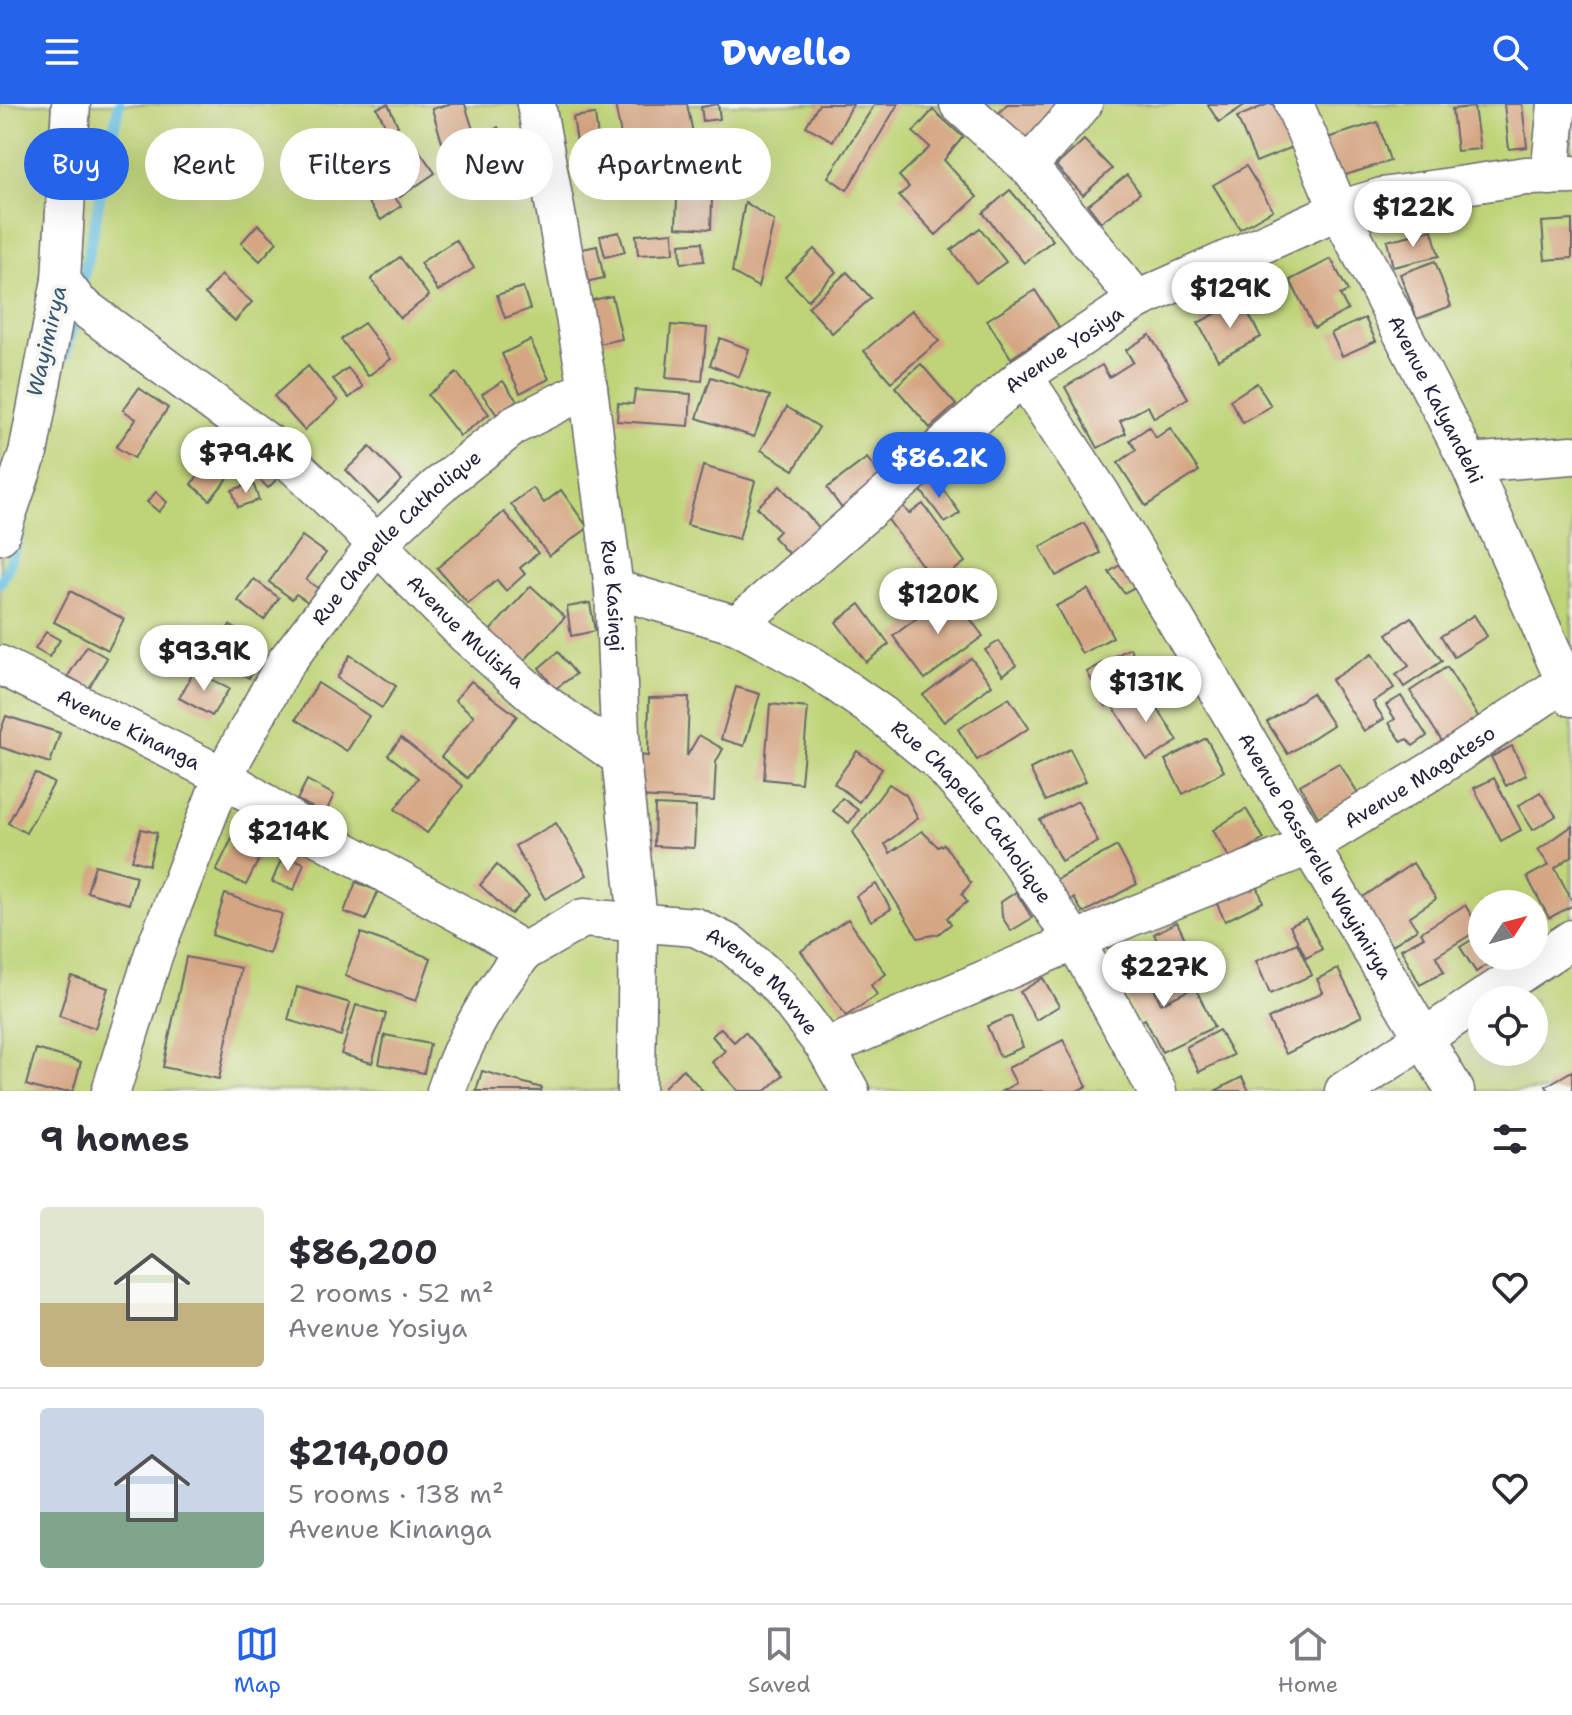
<!DOCTYPE html>
<meta charset="utf-8">
<style>
:root{--surface:#fff;--page:#f2f2f3;--text:#2b2b33;--muted:#7c7c81;--line:#e1e1e2;--accent:#2563eb}
body{margin:0;font-family:"Shantell Sans",sans-serif;background:var(--page);color:var(--text);height:100vh;display:flex;flex-direction:column;font-size:30px;white-space:nowrap}
*{box-sizing:border-box;margin:0}
p{font-size:26px;color:var(--muted)}
.icon{flex:none;width:44px;height:44px;fill:none;stroke:currentColor;stroke-width:2;stroke-linecap:round;stroke-linejoin:round}
.map{position:relative;height:987px;overflow:hidden}
.side{display:flex;flex-direction:column;background:var(--surface);flex:1}
.side>*{flex:none}
.guide{position:absolute;left:24px;top:24px;width:800px;height:72px;display:flex;gap:16px}
.needle{width:52px;rotate:54deg}
.fabs{position:absolute;left:1468px;top:786px;display:grid;gap:16px}
.fabs a{display:grid;place-items:center;width:80px;height:80px;border-radius:50%;background:var(--surface);box-shadow:0 8px 32px #0002;font-size:40px}
.price{position:absolute;translate:-50% -68px;padding:0 18px;border-radius:28px;background:#fff;color:#222;font-size:26px;line-height:52px;filter:drop-shadow(0 2px 4px #0008)}
.price::after{content:'';position:absolute;left:50%;top:48px;width:24px;height:18px;margin-left:-12px;background:inherit;clip-path:polygon(0 0,100% 0,50% 100%)}
.price.active{background:var(--accent);color:#fff}
ul{padding:0;list-style:none}
li{display:flex;align-items:center;gap:24px;height:200px;padding:0 40px}
li+li{border-top:2px solid var(--line)}
li span{display:grid;place-items:center;flex:none;width:224px;height:160px;border-radius:8px;color:#555}
li>.icon{margin-inline-start:auto}
span .icon{width:96px;height:96px;fill:#fffc;stroke-width:1}
li b{font-size:34px}
h2{display:flex;justify-content:space-between;align-items:center;height:96px;padding:0 40px;font-size:34px}
.tag{padding:0 28px;border-radius:36px;background:var(--surface);box-shadow:0 8px 32px #0002;font-size:28px;line-height:72px}
.tag.active{background:var(--accent);color:#fff}
header{display:flex;justify-content:space-between;align-items:center;height:104px;padding:0 40px;background:var(--accent);color:#fff;font-size:36px;font-weight:800}
.tabs{display:flex;justify-content:space-around;align-items:center;height:112px;border-top:2px solid var(--line);background:var(--surface);font-size:22px;color:var(--muted)}
.tabs a{display:grid;justify-items:center;gap:4px}
.tabs .active{color:var(--accent)}
.map>svg:first-child{display:block}
.green{fill:#bfd478;stroke:#707b5a;stroke-width:2;fill-rule:evenodd}
.lines{fill:none;stroke-linecap:round;stroke-linejoin:round}
.stream{stroke:#60bdde;stroke-width:11}
.building{fill:#d5a683}
.minor-casing{stroke:#69666c;stroke-width:41}
.minor{stroke:#fff;stroke-width:38}
.labels{text-anchor:middle;stroke-width:8;stroke-linejoin:round;paint-order:stroke}
.street-label{font-size:20px;fill:#22223b;stroke:#f6f6f2}
.water-label{font-size:22px;font-style:italic;fill:#385874;stroke:#f6f6f2}
</style>
<header><svg class="icon" aria-label="menu" viewBox="0 0 24 24"><path d="M4 6h16M4 12h16M4 18h16"/></svg>Dwello<svg class="icon" aria-label="search" viewBox="0 0 24 24"><circle cx="10" cy="10" r="6"/><path d="M15 15l6 6"/></svg></header>
<div class="map">
<svg width="1572" height="987" viewBox="0 0 1572 987">
<rect width="100%" height="100%" fill="#f6f6f2"/>
<filter id="ink" filterUnits="userSpaceOnUse"><feTurbulence type="fractalNoise" baseFrequency=".0125" numOctaves="2"/><feDisplacementMap in="SourceGraphic" scale="16" xChannelSelector="R" yChannelSelector="G"/><feConvolveMatrix kernelMatrix="1 2 1 2 8 2 1 2 1" color-interpolation-filters="sRGB"/></filter>
<filter id="wash" filterUnits="userSpaceOnUse"><feTurbulence type="fractalNoise" baseFrequency=".006" numOctaves="4" result="noise"/><feDisplacementMap in="SourceGraphic" scale="32" xChannelSelector="R" yChannelSelector="G"/><feGaussianBlur stdDeviation="1.8" result="paint"/><feColorMatrix in="noise" values="0 0 0 0 0 0 0 0 0 0 0 0 0 0 0 0 0 1.4 0 .05"/><feComposite in="paint" operator="in"/></filter>
<g filter="url(#wash)">
<rect width="100%" height="100%" fill="#eee4c8"/>
<path class="green" d="M0 0H1572V987H0ZM1482 800H1534V852H1482ZM1482 896H1534V948H1482Z"/>
<g class="lines">
<g class="stream">
<path d="M81 186 119 0"/>
<path d="M65 252 76 206"/>
<path d="M0 479 9 462 20 427"/>
</g>
</g>
<g id="blocks">
<g class="building">
<path d="M388 0 398 22 388 27 377 4Z"/>
<path d="M448 0H465L474 29 442 38 432 5Z"/>
<path d="M615 0H687L694 34 624 47Z"/>
<path d="M718 0 720 15 703 17 701 3Z"/>
<path d="M819 0H853L833 37 806 22Z"/>
<path d="M875 0H898L847 86 828 73Z"/>
<path d="M1007 0H1060L1026 37 998 10Z"/>
<path d="M1207 0H1246L1219 18Z"/>
<path d="M1268 0H1275L1293 43 1256 58 1237 13Z"/>
<path d="M1504 0H1522L1527 43 1509 45Z"/>
<path d="M1474 3 1480 45 1457 47 1452 5Z"/>
<path d="M933 6 963 33 944 56 977 93 936 131 899 92 909 83 899 72 930 43 913 28Z"/>
<path d="M595 10 598 34 577 38 573 13Z"/>
<path d="M1378 18 1390 57 1336 74 1324 35Z"/>
<path d="M498 23 505 35 488 44 481 33Z"/>
<path d="M231 29 259 61 243 75 215 42Z"/>
<path d="M1084 36 1112 65 1083 91 1056 62Z"/>
<path d="M413 38 435 69 400 93 379 63Z"/>
<path d="M329 59 342 79 327 91 312 70Z"/>
<path d="M1246 62 1273 106 1240 125 1213 81Z"/>
<path d="M678 64 713 66 711 125 676 123Z"/>
<path d="M375 66 401 102 381 116 355 80Z"/>
<path d="M1127 71 1140 89 1101 118 1088 101Z"/>
<path d="M1010 86 1053 136 1024 159 983 109Z"/>
<path d="M745 98 774 117 758 183 732 168Z"/>
<path d="M1572 116V154L1545 156 1542 118Z"/>
<path d="M258 120 277 138 260 157 241 139Z"/>
<path d="M980 124 1006 158 976 179 951 146Z"/>
<path d="M1432 126 1439 152 1393 163 1387 137Z"/>
<path d="M619 128 625 148 605 153 600 132Z"/>
<path d="M673 128 674 149 638 151 636 131Z"/>
<path d="M456 136 474 164 438 187 420 159Z"/>
<path d="M702 138 704 157 681 159 680 140Z"/>
<path d="M597 142 604 174 585 178 578 146Z"/>
<path d="M814 145 836 168 808 196 785 173Z"/>
<path d="M400 153 429 192 400 214 371 175Z"/>
<path d="M1331 155 1348 187 1340 191 1348 206 1314 224 1290 176Z"/>
<path d="M1435 157 1451 202 1417 215 1400 170Z"/>
<path d="M847 168 871 194 832 229 808 203Z"/>
<path d="M221 171 252 198 235 217 205 190Z"/>
<path d="M523 183 530 205 505 214 497 191Z"/>
<path d="M1035 186 1059 223 1011 254 987 216Z"/>
<path d="M612 192 622 235 598 240 588 197Z"/>
<path d="M1241 196 1261 233 1218 256 1198 219Z"/>
<path d="M912 206 939 237 891 278 864 247Z"/>
<path d="M1365 214 1376 237 1342 252 1331 229Z"/>
<path d="M364 219 391 255 368 272 341 235Z"/>
<path d="M671 221 707 224 702 277 666 274Z"/>
<path d="M1150 231 1188 294 1154 314 1148 302 1120 317 1126 329 1098 344 1065 283 1102 261 1109 273 1133 258 1126 246Z"/>
<path d="M720 234 749 245 739 273 710 261Z"/>
<path d="M530 236 549 275 520 289 502 250Z"/>
<path d="M921 260 956 301 930 324 895 283Z"/>
<path d="M308 262 338 297 304 326 274 292Z"/>
<path d="M348 264 363 283 349 294 333 275Z"/>
<path d="M457 269 489 310 460 332 428 291Z"/>
<path d="M711 273 770 292 754 333 697 314Z"/>
<path d="M503 277 517 297 497 311 482 290Z"/>
<path d="M1257 279 1271 302 1243 319 1230 296Z"/>
<path d="M139 284 168 304 134 354 116 343 136 315 123 306Z"/>
<path d="M635 286 691 290 689 322 617 317 618 299 633 300Z"/>
<path d="M787 303 819 323 794 366 761 346Z"/>
<path d="M1149 323 1156 334 1170 324 1199 367 1146 402 1118 359 1136 346 1130 336Z"/>
<path d="M370 343 402 376 378 399 346 366Z"/>
<path d="M215 352 233 368 210 396 191 380Z"/>
<path d="M867 354 886 380 846 410 827 384Z"/>
<path d="M268 362 279 373 268 384 257 373Z"/>
<path d="M703 362 755 377 739 435 687 421Z"/>
<path d="M934 373 960 409 945 419 919 384Z"/>
<path d="M253 379 259 396 238 403 232 386Z"/>
<path d="M780 382 827 432 798 460 773 433 779 427 757 403Z"/>
<path d="M533 384 544 399 561 386 588 424 549 452 511 400Z"/>
<path d="M156 388 167 398 159 408 147 398Z"/>
<path d="M923 400 965 458 936 480 886 413 902 401 909 410Z"/>
<path d="M504 408 538 449 520 464 525 470 506 487 497 476 468 500 437 464Z"/>
<path d="M1084 419 1100 449 1056 472 1040 443Z"/>
<path d="M302 432 326 449 306 476 318 484 308 498 296 490 292 495 269 478Z"/>
<path d="M1120 461 1135 483 1124 489 1109 468Z"/>
<path d="M254 475 279 494 264 516 238 497Z"/>
<path d="M531 482 565 513 520 561 487 530Z"/>
<path d="M1088 485 1113 533 1082 550 1056 502Z"/>
<path d="M70 487 124 515 108 546 54 518Z"/>
<path d="M951 489 983 532 925 575 893 532Z"/>
<path d="M590 499 595 527 571 532 567 503Z"/>
<path d="M860 500 889 540 866 558 836 518Z"/>
<path d="M1474 511 1487 532 1454 553 1441 532Z"/>
<path d="M1411 513 1442 557 1404 583 1396 571 1409 562 1387 530Z"/>
<path d="M230 521 266 543 249 574 212 552Z"/>
<path d="M46 528 60 536 49 553 35 545Z"/>
<path d="M999 537 1016 561 1003 571 985 546Z"/>
<path d="M87 542 107 554 89 584 68 572Z"/>
<path d="M1130 544 1149 578 1106 602 1087 568Z"/>
<path d="M558 548 576 570 555 585 539 564Z"/>
<path d="M1372 550 1394 584 1373 598 1384 615 1364 627 1331 576Z"/>
<path d="M350 551 396 582 382 604 337 574Z"/>
<path d="M971 554 992 581 944 618 923 591Z"/>
<path d="M1447 563 1484 622 1447 645 1410 587Z"/>
<path d="M195 566 229 585 212 612 179 594Z"/>
<path d="M471 577 517 612 467 674 441 653 474 612 455 596Z"/>
<path d="M318 579 369 612 347 647 296 615Z"/>
<path d="M736 583 760 590 744 642 721 635Z"/>
<path d="M1145 584 1178 637 1147 656 1114 604Z"/>
<path d="M1312 589 1333 621 1288 650 1267 618Z"/>
<path d="M1401 592 1427 632 1413 642 1407 635 1402 638 1389 619 1395 615 1386 601Z"/>
<path d="M689 593 687 652 699 631 723 645 716 658 714 697 637 693 640 651 648 652 649 594Z"/>
<path d="M1009 594 1029 624 977 656 958 625Z"/>
<path d="M770 600 808 604 801 679 764 675Z"/>
<path d="M6 612 60 629 50 659 0 643V629Z"/>
<path d="M401 634 463 682 427 729 395 705 418 674 388 651Z"/>
<path d="M1206 634 1224 667 1183 690 1165 656Z"/>
<path d="M1512 642 1526 671 1506 682 1491 653Z"/>
<path d="M1070 645 1086 677 1046 697 1030 665Z"/>
<path d="M857 647 882 665 859 698 834 679Z"/>
<path d="M1339 659 1358 690 1318 713 1300 681Z"/>
<path d="M35 669 54 679 26 729 8 719Z"/>
<path d="M1494 674 1521 726 1501 737 1474 684Z"/>
<path d="M307 676 334 691 325 710 297 696Z"/>
<path d="M889 680 906 691 918 714 885 740 890 749 922 727 938 743 944 740 971 779 962 790 967 798 947 814 951 820 938 830 918 834 853 728Z"/>
<path d="M1540 688 1556 712 1533 726 1518 702Z"/>
<path d="M842 694 858 706 849 719 833 707Z"/>
<path d="M1078 697 1098 738 1061 757 1040 716Z"/>
<path d="M655 701 696 703 694 744 654 742Z"/>
<path d="M1246 705 1264 735 1230 755 1213 726Z"/>
<path d="M556 719 587 771 545 795 515 742Z"/>
<path d="M1572 722V752L1555 764 1572 797V802L1549 814 1527 773 1549 761 1538 746Z"/>
<path d="M141 725 157 729 149 761 132 756Z"/>
<path d="M234 730 264 745 246 781 216 767Z"/>
<path d="M1117 742 1137 780 1083 809 1074 794 1067 798 1055 776Z"/>
<path d="M283 751 304 759 294 786 272 778Z"/>
<path d="M1413 759 1436 795 1409 813 1417 825 1391 842 1360 795Z"/>
<path d="M95 761 136 772 129 800 87 788Z"/>
<path d="M497 761 529 792 511 810 480 781Z"/>
<path d="M356 778 378 787 366 816 344 808Z"/>
<path d="M876 780 891 805 871 817 856 792Z"/>
<path d="M1257 781 1263 798 1225 817 1216 798Z"/>
<path d="M1016 788 1032 814 1011 827 1002 813 1001 798Z"/>
<path d="M225 790 282 810 269 850 212 831Z"/>
<path d="M1465 801 1480 825 1436 852 1444 868 1420 881 1401 845 1424 833 1421 828Z"/>
<path d="M1306 814 1322 845 1306 854 1290 822Z"/>
<path d="M848 815 886 870 871 881 877 891 846 912 801 847Z"/>
<path d="M1177 818 1197 860 1174 871 1154 830Z"/>
<path d="M361 829 431 854 416 897 345 872Z"/>
<path d="M1481 830 1482 852 1497 854 1476 868 1460 843Z"/>
<path d="M1297 839 1312 871 1270 890 1256 857Z"/>
<path d="M186 853 241 864 219 975 163 963Z"/>
<path d="M1142 858 1161 900 1195 883 1214 923 1162 948 1145 915 1140 918 1112 871Z"/>
<path d="M1338 865 1362 912 1286 950 1268 915 1323 888 1317 875Z"/>
<path d="M71 872 108 884 95 924 59 912Z"/>
<path d="M1043 874 1059 902 1036 916 1020 888Z"/>
<path d="M297 883 350 899 341 932 288 916Z"/>
<path d="M356 901 386 910 372 959 341 950Z"/>
<path d="M1011 912 1023 943 1000 953 987 922Z"/>
<path d="M721 924 734 938 745 928 783 971 766 987H738L712 958 725 947 712 932Z"/>
<path d="M1219 926 1233 951 1199 968 1186 943Z"/>
<path d="M385 931 430 940 424 969 379 960Z"/>
<path d="M1063 936 1087 982 1077 987H1002L1016 979 1008 964Z"/>
<path d="M36 945 81 958 73 987H46L26 981Z"/>
<path d="M683 965 703 987H667L664 983Z"/>
<path d="M482 967 542 984 541 987H476Z"/>
<path d="M1572 967V987H1549L1546 982Z"/>
<path d="M1242 973 1249 987H1215Z"/>
</g>
</g>
</g>
<g filter="url(#ink)">
<use href="#blocks" fill-opacity="0" stroke="#69666c" stroke-width="2"/>
<g class="lines">
<g class="minor-casing">
<g id="minor">
<path id="s1" d="M536 0 588 284 614 485 621 654 638 817 636 987"/>
<path d="M959 0 1028 62 1137 196"/>
<path id="s2" d="M1294 0 1339 106 1469 359 1572 593"/>
<path d="M1028 62 1083 0"/>
<path d="M1550 72 1557 0"/>
<path id="s3" d="M61 176 78 199 280 348 377 440 465 530 542 598 621 654"/>
<path id="s4" d="M1023 272 1101 390 1455 987"/>
<path d="M1469 359 1572 351"/>
<path d="M0 431 28 349 61 176 71 0"/>
<path id="s5" d="M614 485 737 521 812 562 881 610 938 657 992 718 1076 838 1157 987"/>
<path id="s6" d="M737 521 1023 272 1137 196 1339 106 1382 93 1458 82 1526 72 1572 71"/>
<path id="s7" d="M0 561 223 672 304 725 483 822 524 848 583 814 695 823 732 841 778 881 826 944 850 987"/>
<path id="s8" d="M826 944 1135 811 1309 742 1430 668 1564 579"/>
<path id="s9" d="M111 987 154 849 223 672 285 559 377 440 437 383 515 321 588 284"/>
<path d="M446 987C463 935 490 891 524 848"/>
<path d="M1344 987 1572 835"/>
</g>
</g>
<use href="#minor" class="minor"/>
</g>
</g>
<g class="labels">
<g class="street-label">
<text dy="7" stroke="none"><textPath href="#s6" startOffset="428">Avenue Yosiya</textPath></text>
<text dy="7" stroke="none"><textPath href="#s2" startOffset="328">Avenue Kalyandehi</textPath></text>
<text dy="7" stroke="none"><textPath href="#s9" startOffset="632">Rue Chapelle Catholique</textPath></text>
<text dy="7" stroke="none"><textPath href="#s1" startOffset="498">Rue Kasingi</textPath></text>
<text dy="7" stroke="none"><textPath href="#s3" startOffset="538">Avenue Mulisha</textPath></text>
<text dy="7" stroke="none"><textPath href="#s7" startOffset="144">Avenue Kinanga</textPath></text>
<text dy="7" stroke="none"><textPath href="#s8" startOffset="654">Avenue Magateso</textPath></text>
<text dy="7" stroke="none"><textPath href="#s5" startOffset="432">Rue Chapelle Catholique</textPath></text>
<text dy="7" stroke="none"><textPath href="#s4" startOffset="562">Avenue Passerelle Wayimirya</textPath></text>
<text dy="7" stroke="none"><textPath href="#s7" startOffset="866">Avenue Mavwe</textPath></text>
</g>
<g class="water-label">
<text transform="translate(46 237) rotate(-77)" y="8">Wayimirya</text>
</g>
</g>
</svg>
<div class="fabs">
<a><svg class="needle" viewBox="-14 -14 28 28"><path d="M0-13l5 13h-10z" fill="#e53935"/><path d="M0 13l5-13h-10z" fill="#7c7c81"/></svg></a>
<a><svg class="icon" aria-label="locate" viewBox="0 0 24 24"><circle cx="12" cy="12" r="6"/><path d="M12 2v4M12 18v4M2 12h4M18 12h4"/></svg></a>
</div>
<b class="price" style="left:1413px;top:145px">$122K</b>
<b class="price" style="left:1230px;top:226px">$129K</b>
<b class="price" style="left:246px;top:391px">$79.4K</b>
<b class="price active" style="left:939px;top:396px">$86.2K</b>
<b class="price" style="left:938px;top:532px">$120K</b>
<b class="price" style="left:204px;top:589px">$93.9K</b>
<b class="price" style="left:1146px;top:620px">$131K</b>
<b class="price" style="left:288px;top:769px">$214K</b>
<b class="price" style="left:1164px;top:905px">$227K</b>
<div class="guide">
<a class="tag active">Buy</a>
<a class="tag">Rent</a>
<a class="tag">Filters</a>
<a class="tag">New</a>
<a class="tag">Apartment</a>
</div>
</div>
<section class="side">
<h2>9 homes<svg class="icon" aria-label="filters" viewBox="0 0 24 24"><path d="M4 7h16M4 17h16"/><circle cx="9" cy="7" r="2"/><circle cx="15" cy="17" r="2"/></svg></h2>
<ul>
<li><span style="background:linear-gradient(#dfe7d0 60%,#c2b280 0)"><svg class="icon" aria-label="home" viewBox="0 0 24 24"><path d="M3 11l9-7 9 7M6 9v11h12V9"/></svg></span><div><b>$86,200</b><p>2 rooms · 52 m²</p><p>Avenue Yosiya</p></div><svg class="icon" aria-label="heart" viewBox="0 0 24 24"><path d="M12 20l-8-8c-3-5 5-10 8-4 3-6 11-1 8 4z"/></svg></li>
<li><span style="background:linear-gradient(#c9d6e8 65%,#7fa58c 0)"><svg class="icon" aria-label="home" viewBox="0 0 24 24"><path d="M3 11l9-7 9 7M6 9v11h12V9"/></svg></span><div><b>$214,000</b><p>5 rooms · 138 m²</p><p>Avenue Kinanga</p></div><svg class="icon" aria-label="heart" viewBox="0 0 24 24"><path d="M12 20l-8-8c-3-5 5-10 8-4 3-6 11-1 8 4z"/></svg></li>
</ul>
</section>
<nav class="tabs">
<a class="active"><svg class="icon" aria-label="map" viewBox="0 0 24 24"><path d="M3 6l6-2 6 2 6-2v14l-6 2-6-2-6 2zM9 4v14M15 6v14"/></svg>Map</a>
<a><svg class="icon" aria-label="saved" viewBox="0 0 24 24"><path d="M7 4h10v16l-5-4-5 4z"/></svg>Saved</a>
<a><svg class="icon" aria-label="home" viewBox="0 0 24 24"><path d="M3 11l9-7 9 7M6 9v11h12V9"/></svg>Home</a>
</nav>
